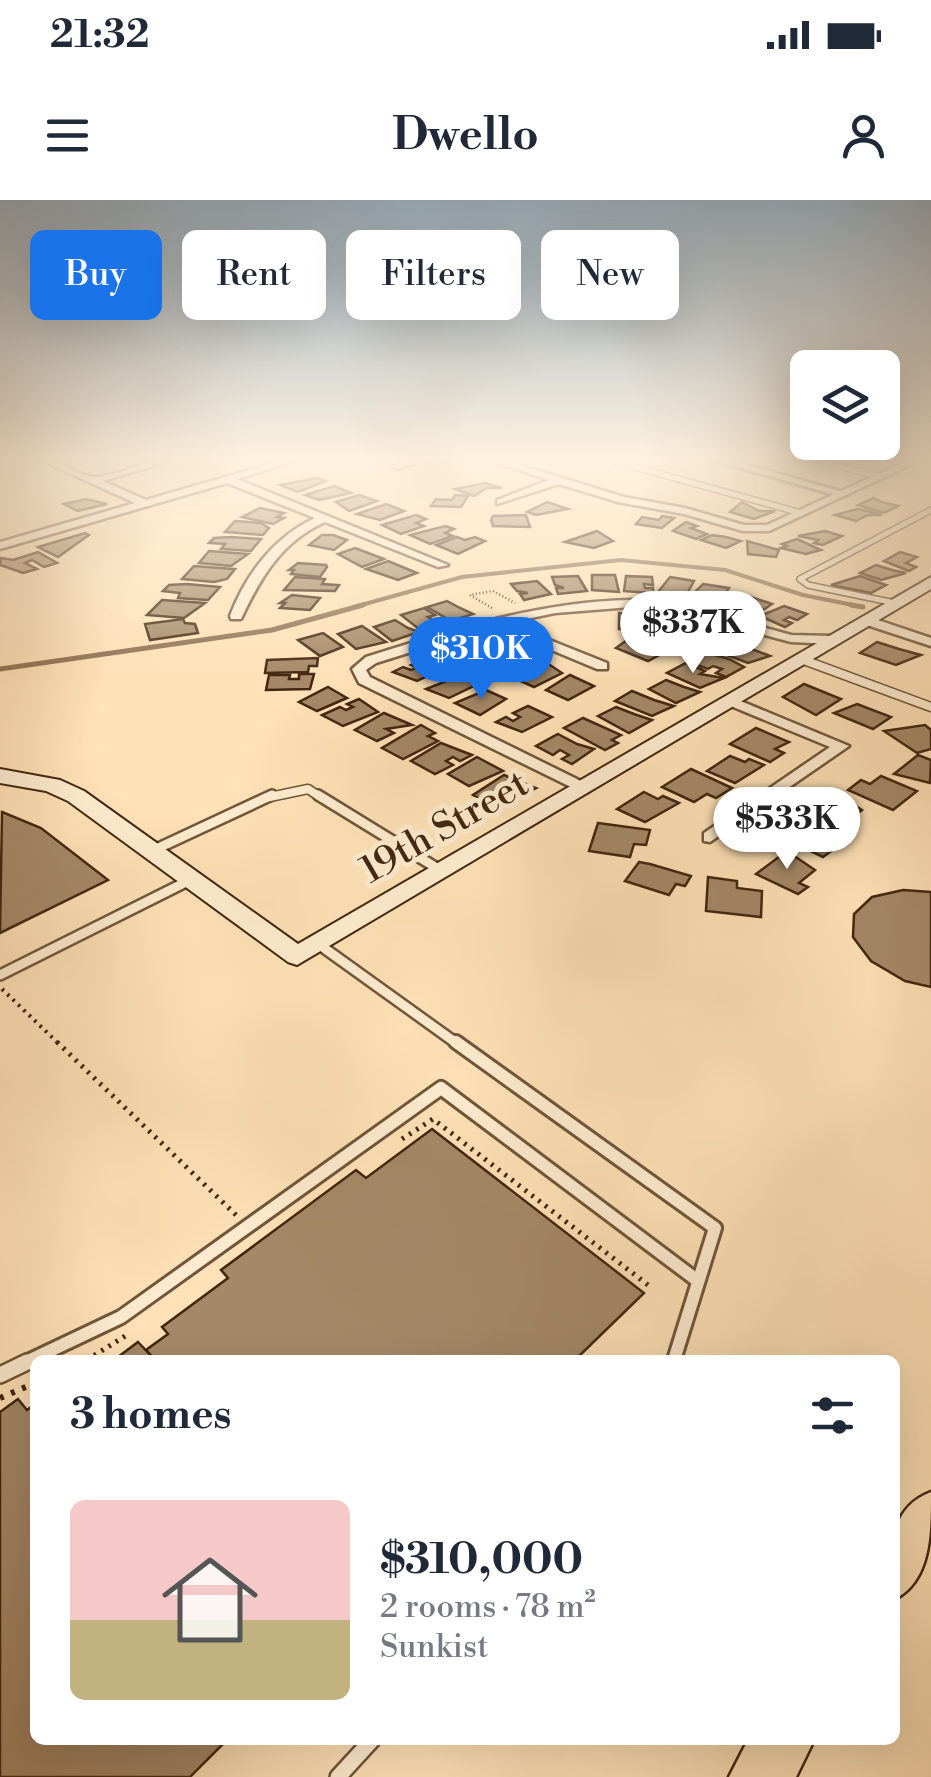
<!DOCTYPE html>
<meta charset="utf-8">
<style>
:root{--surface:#fff;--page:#f2f2f3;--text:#1f2937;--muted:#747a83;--accent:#1a73e8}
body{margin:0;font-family:"Libre Bodoni",serif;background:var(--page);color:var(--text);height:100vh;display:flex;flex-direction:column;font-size:38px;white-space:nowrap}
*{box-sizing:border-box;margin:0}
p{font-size:32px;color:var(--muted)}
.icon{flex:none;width:55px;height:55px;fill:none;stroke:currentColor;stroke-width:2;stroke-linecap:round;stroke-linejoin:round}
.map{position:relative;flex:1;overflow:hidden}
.sheet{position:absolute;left:30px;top:1155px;width:870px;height:390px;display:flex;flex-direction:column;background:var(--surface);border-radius:15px;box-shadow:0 10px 40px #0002}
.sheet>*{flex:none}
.top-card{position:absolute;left:30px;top:30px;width:872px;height:90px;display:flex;gap:20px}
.controls{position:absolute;left:790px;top:150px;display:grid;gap:20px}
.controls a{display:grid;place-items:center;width:110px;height:110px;border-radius:15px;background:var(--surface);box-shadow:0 10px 40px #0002;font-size:50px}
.price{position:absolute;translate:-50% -85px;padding:0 22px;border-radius:35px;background:#fff;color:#222;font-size:32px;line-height:65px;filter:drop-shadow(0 2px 5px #0008)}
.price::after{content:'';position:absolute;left:50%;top:60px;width:30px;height:22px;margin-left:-15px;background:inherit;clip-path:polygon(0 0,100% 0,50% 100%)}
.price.current{background:var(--accent);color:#fff}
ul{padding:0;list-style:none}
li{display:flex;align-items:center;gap:30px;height:250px;padding:0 40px}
li span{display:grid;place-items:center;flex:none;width:280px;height:200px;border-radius:15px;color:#555}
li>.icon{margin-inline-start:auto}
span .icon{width:120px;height:120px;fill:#fffc;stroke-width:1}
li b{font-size:42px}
h2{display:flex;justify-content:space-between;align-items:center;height:120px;padding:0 40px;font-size:42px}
.tag{padding:0 35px;border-radius:15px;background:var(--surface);box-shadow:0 10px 40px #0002;font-size:35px;line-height:90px}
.tag.current{background:var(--accent);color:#fff}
.status{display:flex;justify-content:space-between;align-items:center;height:70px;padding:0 50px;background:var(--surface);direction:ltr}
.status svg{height:28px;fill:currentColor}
header{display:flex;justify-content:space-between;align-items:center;height:130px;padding:0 40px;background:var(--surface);font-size:45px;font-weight:700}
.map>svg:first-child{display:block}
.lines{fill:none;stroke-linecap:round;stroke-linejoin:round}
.stream-far1{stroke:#8d7052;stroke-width:4}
.stream{stroke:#8d7052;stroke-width:5}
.building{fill:#a48867;stroke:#422610;stroke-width:2.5}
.service-far4-casing{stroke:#71553a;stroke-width:8}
.service-far3-casing{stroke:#71553a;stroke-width:11}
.service-far2-casing{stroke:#71553a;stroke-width:14}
.service-far1-casing{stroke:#71553a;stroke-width:18}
.service-casing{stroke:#71553a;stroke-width:20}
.minor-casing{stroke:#71553a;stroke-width:5}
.tertiary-casing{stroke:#71553a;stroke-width:6}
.secondary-casing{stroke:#422610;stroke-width:4}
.motorway-casing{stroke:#422610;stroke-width:5}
.path-far3{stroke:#422610;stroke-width:2.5;stroke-dasharray:1 2.5;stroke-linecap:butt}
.path-far2{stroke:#422610;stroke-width:4;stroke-dasharray:2.5 5;stroke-linecap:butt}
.path-far1{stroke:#422610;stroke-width:5;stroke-dasharray:2.5 6;stroke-linecap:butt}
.path{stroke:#422610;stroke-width:6;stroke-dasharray:4 8;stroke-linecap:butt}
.service-far4{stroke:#ffecd0;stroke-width:5}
.service-far3{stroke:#ffecd0;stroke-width:8}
.service-far2{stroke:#ffecd0;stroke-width:9}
.service-far1{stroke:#ffecd0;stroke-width:12}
.service{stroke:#ffecd0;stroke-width:15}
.minor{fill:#ffecd0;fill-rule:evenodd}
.tertiary{fill:#ffecd0;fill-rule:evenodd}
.secondary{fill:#ffecd0;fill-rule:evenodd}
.motorway{fill:#ffe2b7;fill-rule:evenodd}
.labels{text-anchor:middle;stroke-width:10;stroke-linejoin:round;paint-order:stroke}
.street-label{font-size:38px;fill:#422610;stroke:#ffecd0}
</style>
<div class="status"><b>21:32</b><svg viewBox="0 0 49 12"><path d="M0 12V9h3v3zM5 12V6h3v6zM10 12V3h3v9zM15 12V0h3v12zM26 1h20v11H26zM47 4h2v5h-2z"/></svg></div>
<header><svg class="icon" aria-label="menu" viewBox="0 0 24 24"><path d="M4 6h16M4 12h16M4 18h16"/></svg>Dwello<svg class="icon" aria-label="person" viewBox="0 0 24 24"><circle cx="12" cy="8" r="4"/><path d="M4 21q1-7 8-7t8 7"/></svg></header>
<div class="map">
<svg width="931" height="1577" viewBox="0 0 931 1577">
<rect width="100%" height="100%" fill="#ffe2b7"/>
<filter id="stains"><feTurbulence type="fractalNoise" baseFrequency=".002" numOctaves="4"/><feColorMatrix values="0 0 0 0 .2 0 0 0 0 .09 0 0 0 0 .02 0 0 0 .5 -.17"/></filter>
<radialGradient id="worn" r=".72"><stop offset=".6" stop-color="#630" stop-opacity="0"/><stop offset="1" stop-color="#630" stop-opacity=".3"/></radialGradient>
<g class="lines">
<path class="stream-far1" d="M354 407 462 377 621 360 725 370 803 395 863 407"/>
<g class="stream">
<path d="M851 405 863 407"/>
<path d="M0 469 272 430 363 405"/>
</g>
</g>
<g class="building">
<path d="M317 278 326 281 298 292 280 285Z"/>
<path d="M485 283 502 288H487L474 296 455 289Z"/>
<path d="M334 286 351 293 319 300 305 295Z"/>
<path d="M359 295 377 301 349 311 336 302Z"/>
<path d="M455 295 468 296 461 307 431 306 436 299 452 300Z"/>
<path d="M873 298 882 302 898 306 884 313 858 305Z"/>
<path d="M86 299 107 304 78 311 64 304Z"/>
<path d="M547 302 568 309 536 315 527 312Z"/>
<path d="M742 302 759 311H775L754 319 730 312Z"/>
<path d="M386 304 404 311 380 320 357 314Z"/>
<path d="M260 308 284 313 277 317 284 318 273 324 242 317Z"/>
<path d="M857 309 868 311 882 315H868L856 321 835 315Z"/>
<path d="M416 315 426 319 416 323 424 326 401 334 382 325Z"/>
<path d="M526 315 530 327 493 326 491 320 493 316Z"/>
<path d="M662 316 674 318 662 328 636 324 642 317 659 320Z"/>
<path d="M235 321 261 323 269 328 263 335 225 332Z"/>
<path d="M686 322 697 326 691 328 707 334 696 339 673 331Z"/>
<path d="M445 326 454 329 445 333 453 336 430 344 410 335Z"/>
<path d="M597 331 613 341 594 348 565 342Z"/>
<path d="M825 331 842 336 823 345 814 343 818 340 798 336Z"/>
<path d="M85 333 89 335 58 357 38 347Z"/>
<path d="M322 335H333L347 340 334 350 309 345Z"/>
<path d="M712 335 726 337 741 341 726 348 701 340Z"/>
<path d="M457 337 465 340 475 337 485 341 458 354 436 345Z"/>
<path d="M214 338 231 337 261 339 251 351 221 349 225 344 209 343Z"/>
<path d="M797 339 821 350 806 354 781 348 787 346 782 344Z"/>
<path d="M747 341 779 350 776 357 748 354Z"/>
<path d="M355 348 384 359 362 367 338 354Z"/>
<path d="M209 351 248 354 231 366 199 363Z"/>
<path d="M38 352 57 363 44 367 32 360 25 363 37 369 23 373 0 365 1 358 13 360Z"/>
<path d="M900 352 917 357 906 363 916 367 909 371 884 361Z"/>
<path d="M388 361 417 373 398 380 366 369Z"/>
<path d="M298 363 326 365 327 367 320 377 291 374 294 370H289Z"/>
<path d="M876 365 892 370 906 373 881 380 860 373Z"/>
<path d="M194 366 235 369 227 379 214 382 182 379Z"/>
<path d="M592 375H615L619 392 592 390Z"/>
<path d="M578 376 587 391 558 394 556 388H564L555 385 552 377Z"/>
<path d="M626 376 652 377 653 385 644 384 645 388H653V393L624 391Z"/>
<path d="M860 376 886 385 871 393 831 385Z"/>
<path d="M295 377 325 379 322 384 339 385 335 391 284 390Z"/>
<path d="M670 377 694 381 684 399 658 392Z"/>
<path d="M537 381 551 394 524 400 520 394 528 393 517 391 511 384Z"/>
<path d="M187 384 220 387 208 400 178 398 180 393 163 391 169 385Z"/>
<path d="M703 384 729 388 718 404 690 397Z"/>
<path d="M292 395 320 398 310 410 280 408 285 403H280Z"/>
<path d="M751 397 772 404 754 416 732 407Z"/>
<path d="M162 400 205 403 184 418 147 415Z"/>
<path d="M447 401 460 408 473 414 451 421 427 407Z"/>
<path d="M784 406 807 414 797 420 789 417 784 420 792 423 785 427 760 416Z"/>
<path d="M424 408 435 415 428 417 433 420 440 418 448 423 419 429 401 415Z"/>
<path d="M619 413 649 415 645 431 619 429Z"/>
<path d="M183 419 185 423 195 424 198 433 150 440 145 424Z"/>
<path d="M395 420 408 428 419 432 392 441 374 427Z"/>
<path d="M672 421 686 424 700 425 696 431 688 429 685 432 694 434 688 442 660 436Z"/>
<path d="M362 426 386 442 356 449 338 434Z"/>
<path d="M323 433 343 447 320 456 298 440Z"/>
<path d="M492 436 505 442 500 444 508 448 479 461 460 453Z"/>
<path d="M630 438 644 447 649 444 667 451 648 461 616 448Z"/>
<path d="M726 441 749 448 770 456 748 463 711 449Z"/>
<path d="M877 442 899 449 921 455 896 465 860 453Z"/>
<path d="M514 448 534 458 505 472 483 463 498 456H511L504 453Z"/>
<path d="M708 453 729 459 744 467 726 477 716 473 722 469 713 466 708 469 691 463Z"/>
<path d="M318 458 317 466H309L308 472 265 473 267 460Z"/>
<path d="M426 458 447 467 417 481 393 472 403 467 411 470 417 468 411 465Z"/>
<path d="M544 461 562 473 534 487 514 478Z"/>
<path d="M686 463 705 471 700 474 724 478 700 488 667 473Z"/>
<path d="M299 474H314L310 489 266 490 269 475H290L289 479H299Z"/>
<path d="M464 474 482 482 449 498 426 489Z"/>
<path d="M570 475 594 486 568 500 546 490Z"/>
<path d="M666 480 684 487 700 492 676 503 649 489Z"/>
<path d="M804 484 841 499 816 515 783 497Z"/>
<path d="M328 487 347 498 317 511 299 502Z"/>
<path d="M486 490 506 499 480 515 455 503Z"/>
<path d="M632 491 654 500 674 506 652 516 615 501Z"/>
<path d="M359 499 378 512 343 526 322 515 340 507 346 510 353 507 347 504Z"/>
<path d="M857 504 891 517 873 529 834 513Z"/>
<path d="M528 506 552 517 522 532 496 522 506 517 513 521 520 517 513 513Z"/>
<path d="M616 507 634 514 652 520 629 533 598 516Z"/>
<path d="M384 513 412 525 386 529 394 533 377 541 355 530Z"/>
<path d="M583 518 621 535 612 540 618 543 605 550 564 528Z"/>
<path d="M421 525 435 533 428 536 438 541 403 559 382 548Z"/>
<path d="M925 525 931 530V549L917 553 884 531Z"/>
<path d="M756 528 789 542 775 549 784 553 770 562 730 544Z"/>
<path d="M558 534 577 544 594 549 572 564 562 559 569 555 560 550 553 555 536 546Z"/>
<path d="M441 543 472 555 460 561 453 557 446 561 453 565 435 574 411 561Z"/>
<path d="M918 555 931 560 930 583 894 574Z"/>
<path d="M730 556 745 562 749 559 764 565 735 583 707 571Z"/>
<path d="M477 557 503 571 469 586 448 574Z"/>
<path d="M691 569 732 588 716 598 707 594 694 602 662 587Z"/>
<path d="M504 575 536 588 524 594 516 590 510 594 518 598 499 609 473 595Z"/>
<path d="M881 576 917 591 893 610 848 590 861 580 870 584Z"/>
<path d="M644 592 658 599 663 596 679 603 645 622 617 609Z"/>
<path d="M836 593 862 610 840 627 810 614Z"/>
<path d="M2 612 41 628 108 680 0 733Z"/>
<path d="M814 620 850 637 823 657 777 635 792 625 802 629Z"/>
<path d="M598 623 650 630 646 645 634 644 630 657 589 651Z"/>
<path d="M787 651 815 670 799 683 808 687 798 694 756 674Z"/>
<path d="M639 662 650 664 691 676 685 686 676 684 669 695 625 681Z"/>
<path d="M708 677 737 681V688L762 691 761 717 706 711Z"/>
<path d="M903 690 931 692V787L905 781 871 761 853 737 854 714 872 697Z"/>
<path d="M432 929 644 1093 575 1160H155L146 1150 168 1134 162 1127 228 1078 221 1070 356 970 366 978Z"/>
<path d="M138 1142 155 1160H114Z"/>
<path d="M18 1199 27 1210 35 1204V1540H227L190 1577H0V1212Z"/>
</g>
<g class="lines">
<g class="service-far4-casing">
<g id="service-far4">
<path d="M606 259 801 313"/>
<path d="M813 259 880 277"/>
<path d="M895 403 808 385 800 379 931 310"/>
</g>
</g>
<g class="service-far3-casing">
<g id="service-far3">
<path d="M801 459 931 507"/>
<path d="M265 598 308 589 322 598"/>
</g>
</g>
<g class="service-far2-casing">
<g id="service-far2">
<path d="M318 595 440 670"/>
<path d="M154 650 272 595"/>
<path d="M317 743 459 845"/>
<path d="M0 775 192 679"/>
</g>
</g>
<g class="service-far1-casing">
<g id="service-far1">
<path d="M456 842 715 1028 674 1160"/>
<path d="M22 1164 121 1117 441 888 698 1081"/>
</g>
</g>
<g class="service-casing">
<g id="service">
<path d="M0 1175 27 1162"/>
<path d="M338 1577 372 1540"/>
</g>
</g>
<g class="minor-casing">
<g id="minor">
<path d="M38 259C59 258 78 278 98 277 124 274 147 259 175 259L103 281 146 300 287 259H301L237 279 448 365 438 367 325 322C281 342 261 377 241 419H231L230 416C246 374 274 337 315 318L227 283 0 349V342L135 303Z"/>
<path d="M413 259H428L398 269 393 266Z"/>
<path d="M486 259H500L624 297 685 308 744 325H767L911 259 921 260 769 331H743L684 314 618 302 559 284 497 304V300L549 280Z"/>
<path d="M631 400 691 407 791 435 833 436 840 440 833 444 791 442 689 415 631 407 555 413 507 423 607 463V469H597L494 426 376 463 366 470 370 477 589 585V591L583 593 359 483 352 469 366 457C454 429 538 402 631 400Z"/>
<path d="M866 416 931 438V446L861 423 860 420Z"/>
<path d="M731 497 849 546 710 642 704 641V633L830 547 726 504 724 501Z"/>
</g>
</g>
<g class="tertiary-casing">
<path id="tertiary" d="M711 259H727L849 294 839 296Z"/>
</g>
<g class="secondary-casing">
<path id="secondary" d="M931 377V389L297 765 288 762 68 601 46 591 0 583V569L60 580 84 591 298 744Z"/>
</g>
<g class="motorway-casing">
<g id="motorway">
<path d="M931 1292C931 1334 931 1380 895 1399 895 1355 883 1311 931 1292Z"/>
<path d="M748 1540H814L796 1577H729Z"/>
</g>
</g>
<path class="path-far3" d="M492 408 470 395 493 391 515 403"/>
<path class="path-far2" d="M2 789 60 845"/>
<g class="path-far1">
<path d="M57 842 236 1015"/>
<path d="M402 939 433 919 648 1085"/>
<path d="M87 1160 130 1133"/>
</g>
<path class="path" d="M0 1198 35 1183"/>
<use href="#service-far4" class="service-far4"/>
<use href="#service-far3" class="service-far3"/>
<use href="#service-far2" class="service-far2"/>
<use href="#service-far1" class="service-far1"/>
<use href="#service" class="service"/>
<use href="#minor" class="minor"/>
<use href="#tertiary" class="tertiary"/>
<use href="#secondary" class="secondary"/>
<use href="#motorway" class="motorway"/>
</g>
<linearGradient id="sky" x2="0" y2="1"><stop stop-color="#97adbe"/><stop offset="0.54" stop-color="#fff2df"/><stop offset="1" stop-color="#fff2df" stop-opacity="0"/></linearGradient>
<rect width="931" height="479" fill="url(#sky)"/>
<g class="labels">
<g class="street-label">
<text transform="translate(444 626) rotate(-30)" y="13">19th Street</text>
</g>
</g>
<rect width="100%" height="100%" filter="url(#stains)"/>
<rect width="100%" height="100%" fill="url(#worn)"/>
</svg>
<div class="controls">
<a><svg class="icon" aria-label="layers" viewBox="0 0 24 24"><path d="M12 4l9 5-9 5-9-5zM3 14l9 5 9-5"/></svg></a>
</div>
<b class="price" style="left:693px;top:476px">$337K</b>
<b class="price current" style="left:481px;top:502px">$310K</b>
<b class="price" style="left:787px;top:672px">$533K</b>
<div class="top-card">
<a class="tag current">Buy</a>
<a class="tag">Rent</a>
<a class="tag">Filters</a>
<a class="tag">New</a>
</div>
<section class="sheet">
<h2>3 homes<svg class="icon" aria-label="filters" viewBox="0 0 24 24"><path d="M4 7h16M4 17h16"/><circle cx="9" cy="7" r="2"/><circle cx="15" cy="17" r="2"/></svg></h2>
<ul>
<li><span style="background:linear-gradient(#f6c9c9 60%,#c2b280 0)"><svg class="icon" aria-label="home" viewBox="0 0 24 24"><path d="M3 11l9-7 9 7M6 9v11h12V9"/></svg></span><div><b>$310,000</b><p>2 rooms · 78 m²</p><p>Sunkist</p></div></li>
</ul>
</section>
</div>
